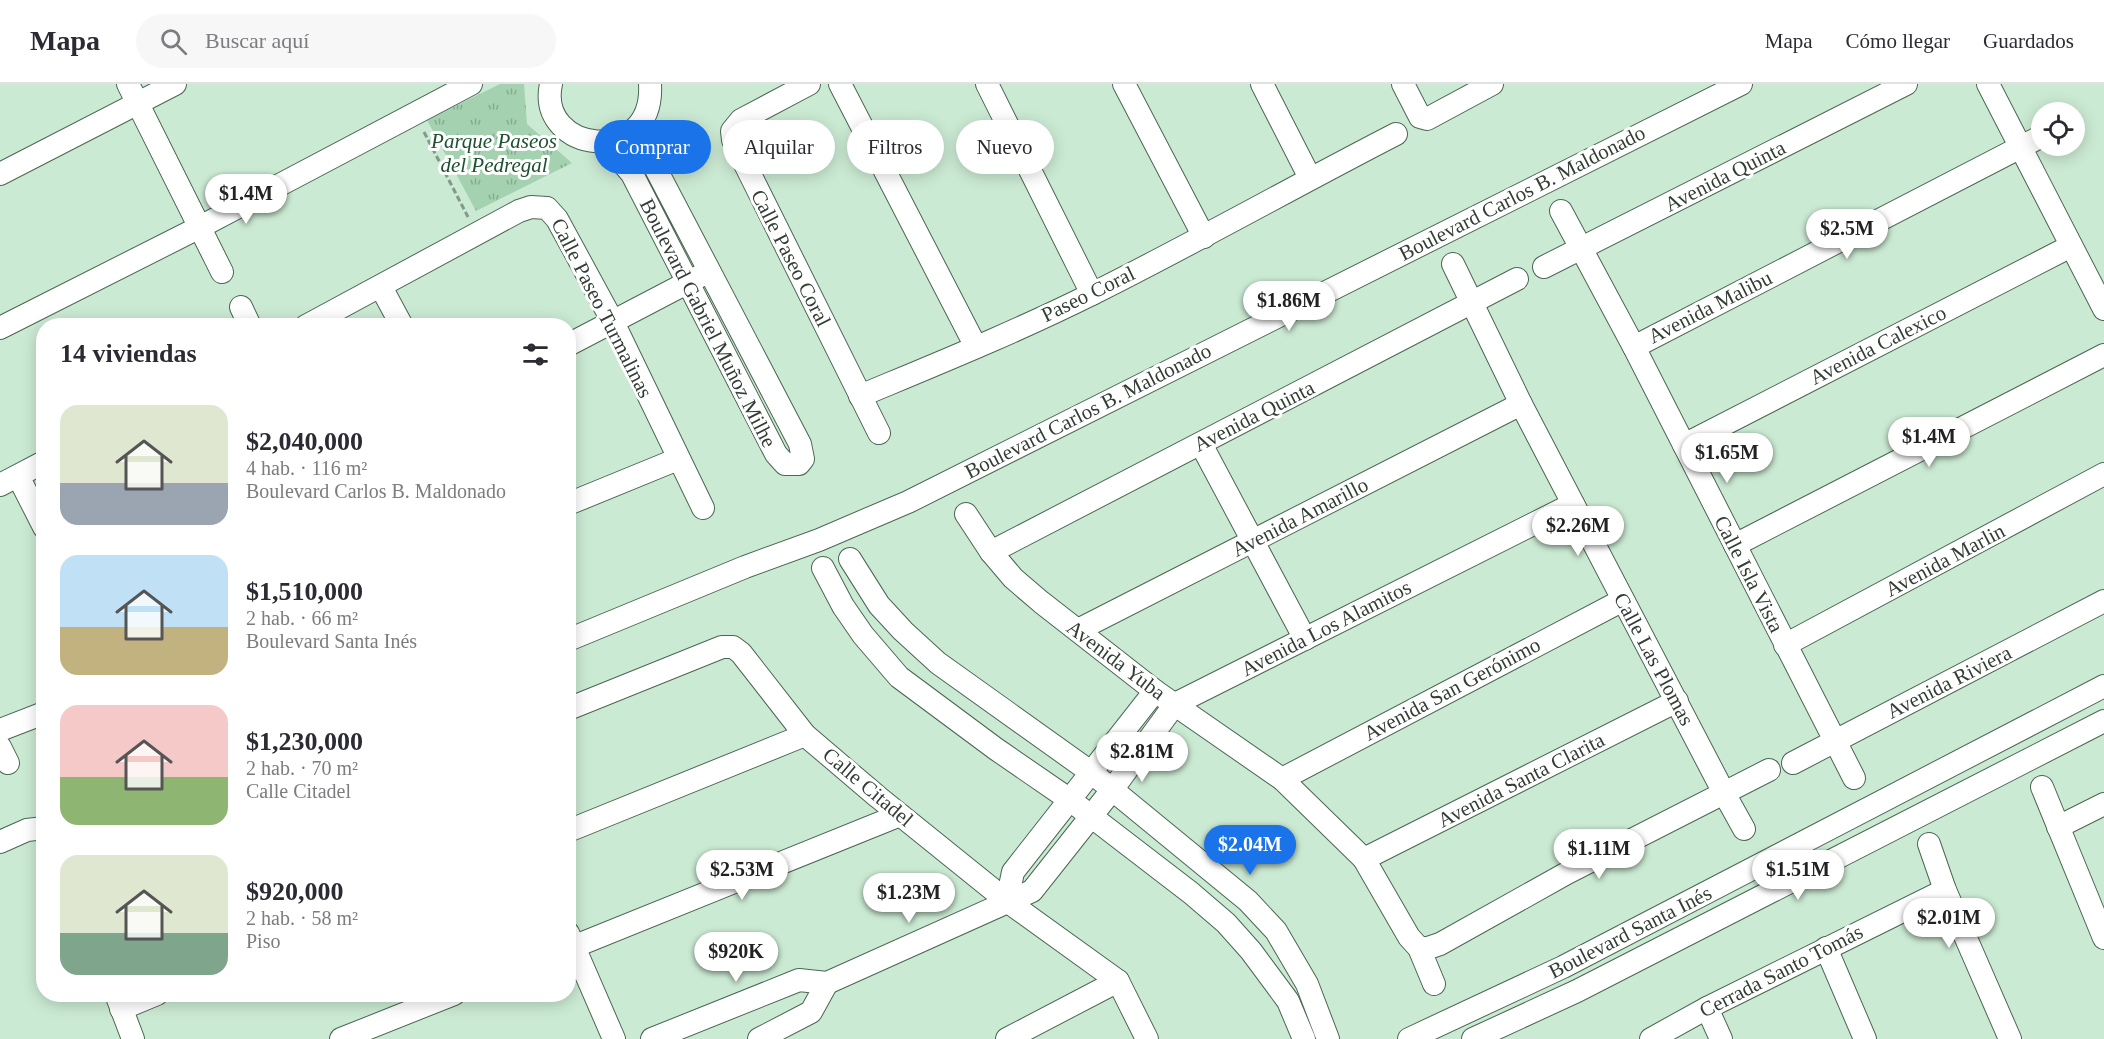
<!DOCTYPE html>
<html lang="es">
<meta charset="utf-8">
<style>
:root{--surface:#fff;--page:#f7f7f7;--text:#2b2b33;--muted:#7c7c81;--line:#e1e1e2;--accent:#1a73e8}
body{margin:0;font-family:"Times New Roman",serif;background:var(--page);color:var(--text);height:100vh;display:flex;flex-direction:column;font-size:22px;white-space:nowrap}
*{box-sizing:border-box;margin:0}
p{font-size:20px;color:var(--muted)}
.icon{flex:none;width:33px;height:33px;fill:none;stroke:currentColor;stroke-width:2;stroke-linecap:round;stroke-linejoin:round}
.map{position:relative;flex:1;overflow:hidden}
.side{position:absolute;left:36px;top:234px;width:540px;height:684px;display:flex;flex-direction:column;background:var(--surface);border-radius:24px;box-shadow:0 3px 15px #0003}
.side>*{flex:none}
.top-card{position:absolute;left:594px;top:36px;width:570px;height:54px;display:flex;gap:12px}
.controls{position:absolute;left:2031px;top:18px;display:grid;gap:12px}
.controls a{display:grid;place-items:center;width:54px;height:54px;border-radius:50%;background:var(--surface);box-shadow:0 3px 15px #0003;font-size:30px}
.price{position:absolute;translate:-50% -51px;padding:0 14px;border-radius:21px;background:#fff;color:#222;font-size:20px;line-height:39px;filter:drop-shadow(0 2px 3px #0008)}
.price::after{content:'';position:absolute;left:50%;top:36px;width:18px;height:14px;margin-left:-9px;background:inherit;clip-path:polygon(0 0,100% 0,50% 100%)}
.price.on{background:var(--accent);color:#fff}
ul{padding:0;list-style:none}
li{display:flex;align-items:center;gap:18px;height:150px;padding:0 24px}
li span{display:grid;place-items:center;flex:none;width:168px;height:120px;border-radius:18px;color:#555}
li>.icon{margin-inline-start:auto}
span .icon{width:72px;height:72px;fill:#fffc;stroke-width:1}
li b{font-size:26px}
h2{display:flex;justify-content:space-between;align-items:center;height:72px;padding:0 24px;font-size:26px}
.pill{padding:0 21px;border-radius:27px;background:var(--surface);box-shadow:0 3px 15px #0003;font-size:21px;line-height:54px}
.pill.on{background:var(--accent);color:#fff}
header{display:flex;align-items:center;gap:36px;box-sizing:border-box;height:84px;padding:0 30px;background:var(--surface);border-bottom:2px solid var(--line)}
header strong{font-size:28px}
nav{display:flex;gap:33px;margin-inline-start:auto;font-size:21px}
.search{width:420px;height:54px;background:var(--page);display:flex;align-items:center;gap:15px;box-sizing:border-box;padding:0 21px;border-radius:33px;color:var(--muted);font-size:22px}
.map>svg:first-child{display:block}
.park{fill:url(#park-tufts)}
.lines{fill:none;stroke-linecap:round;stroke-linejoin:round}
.minor-casing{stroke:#4b6652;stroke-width:24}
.path{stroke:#839989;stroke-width:3;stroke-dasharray:6 3;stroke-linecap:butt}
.minor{stroke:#fff;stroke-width:22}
.labels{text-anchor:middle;stroke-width:6;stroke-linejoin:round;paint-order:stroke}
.park-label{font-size:21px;font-style:italic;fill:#1d5131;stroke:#fff}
.street-label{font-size:21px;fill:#323e35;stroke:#fff}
</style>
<header>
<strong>Mapa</strong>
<div class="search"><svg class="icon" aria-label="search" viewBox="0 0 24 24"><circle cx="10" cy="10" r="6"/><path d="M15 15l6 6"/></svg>Buscar aquí</div>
<nav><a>Mapa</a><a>Cómo llegar</a><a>Guardados</a></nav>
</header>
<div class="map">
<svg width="2104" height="955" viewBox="0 0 2104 955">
<defs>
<pattern id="park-tufts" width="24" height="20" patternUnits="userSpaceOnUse" patternTransform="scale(1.5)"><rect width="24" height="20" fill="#a4d1b0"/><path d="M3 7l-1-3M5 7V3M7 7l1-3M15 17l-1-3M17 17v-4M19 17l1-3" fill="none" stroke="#86ab90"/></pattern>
</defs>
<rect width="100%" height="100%" fill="#cbead3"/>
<path class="park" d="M500 0H524L527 40 572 79 476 127 427 36Z"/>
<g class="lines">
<g class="minor-casing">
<g id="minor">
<path d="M128 0 222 188"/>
<path d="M551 0C536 69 655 84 650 0"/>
<path d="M809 0 741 36 732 47 733 56 879 349"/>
<path d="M840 0 976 263"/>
<path d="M987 0 1092 210"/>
<path d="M1124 0 1204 153"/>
<path d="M1262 0 1310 94"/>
<path d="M1403 0 1420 33 1427 35 1492 0"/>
<path d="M1988 0 2104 225"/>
<path d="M605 58 632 90 776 370 785 380H799L803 375 800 360 635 45"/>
<path d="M0 90 175 0"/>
<path d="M1561 127 1634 263 1854 694"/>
<path d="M1453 180 1521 320 1724 709 1744 745"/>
<path d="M1544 183 1906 0"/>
<path d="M381 203 402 242"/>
<path d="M241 223 250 242"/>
<path d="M306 242 519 127 531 123 547 124 557 135 613 238 703 424"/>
<path d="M0 244 200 143 471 0"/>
<path d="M568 261 700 192"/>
<path d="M1634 263 2042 52"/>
<path d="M860 312C939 279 1018 247 1094 209 1196 158 1295 102 1396 50"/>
<path d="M1201 360 1305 555"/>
<path d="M1684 361 2071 162"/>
<path d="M18 392 44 443"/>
<path d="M0 401 44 378"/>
<path d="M568 420 678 375"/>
<path d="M966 430 991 468 1013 494 1041 518 1155 607 1282 695 1364 775 1409 853 1419 864 1434 900"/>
<path d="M1735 461 2104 271"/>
<path d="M991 468 1517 195"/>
<path d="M850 475 879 521 903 547 938 579 1092 689 1248 817 1276 847 1307 900 1328 955"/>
<path d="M823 484 843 522 863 551 899 593 996 665 1070 716 1191 809 1226 839 1251 867 1288 917 1304 955"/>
<path d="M1078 546 1521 320"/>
<path d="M568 556 745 483 819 456 908 418 1741 0"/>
<path d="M1785 561 2104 390"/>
<path d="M568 625 722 563H733L741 569 805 651 878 713 1007 817 1118 897 1147 955"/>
<path d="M0 646 44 629"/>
<path d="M0 663 8 679"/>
<path d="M1793 679 2104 517"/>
<path d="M1282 695 1623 516"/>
<path d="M2042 703 2104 854"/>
<path d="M2058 743 2104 720"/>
<path d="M568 747 805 651"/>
<path d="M0 758 27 746 44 744"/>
<path d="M1929 760 1945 806 2010 955"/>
<path d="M1364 775 1677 617"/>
<path d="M1007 817 1013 788 1155 607"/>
<path d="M568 849 614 955"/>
<path d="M1419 864H1428L1440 860 1567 789 1769 686"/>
<path d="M1826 864 1865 955"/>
<path d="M568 865 900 731"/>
<path d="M116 910 133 955"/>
<path d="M1707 924 1721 955"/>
<path d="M121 925 157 910"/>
<path d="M341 955 454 910"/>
<path d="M652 955 799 896 827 899 1032 807 1112 706 1175 620 1573 420"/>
<path d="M759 955 811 928 827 899"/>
<path d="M1007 955 1118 897"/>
<path d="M1409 955 1563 883 2104 602"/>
<path d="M1473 955 1577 907 2104 637"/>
<path d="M1651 955 1707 924 1945 806"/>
</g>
</g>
<path class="path" d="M424 48 468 133"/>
<use href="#minor" class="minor"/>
</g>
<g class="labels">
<g class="park-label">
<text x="494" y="64">Parque Paseos<tspan x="494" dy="24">del Pedregal</tspan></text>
</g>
<g class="street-label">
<text transform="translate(1725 92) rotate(-27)" y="7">Avenida Quinta</text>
<text transform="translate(1522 109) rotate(-27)" y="7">Boulevard Carlos B. Maldonado</text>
<text transform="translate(791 174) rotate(63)" y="7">Calle Paseo Coral</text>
<text transform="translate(1088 210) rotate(-26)" y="7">Paseo Coral</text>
<text transform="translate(1710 223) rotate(-27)" y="7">Avenida Malibu</text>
<text transform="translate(602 224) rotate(63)" y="7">Calle Paseo Turmalinas</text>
<text transform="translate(708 239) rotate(63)" y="7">Boulevard Gabriel Muñoz Milhe</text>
<text transform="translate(1878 261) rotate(-27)" y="7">Avenida Calexico</text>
<text transform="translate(1088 327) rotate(-27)" y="7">Boulevard Carlos B. Maldonado</text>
<text transform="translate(1254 332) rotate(-27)" y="7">Avenida Quinta</text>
<text transform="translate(1300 433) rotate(-27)" y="7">Avenida Amarillo</text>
<text transform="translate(1945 476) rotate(-28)" y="7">Avenida Marlin</text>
<text transform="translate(1749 490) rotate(63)" y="7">Calle Isla Vista</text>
<text transform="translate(1326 544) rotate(-27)" y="7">Avenida Los Alamitos</text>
<text transform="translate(1654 575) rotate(62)" y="7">Calle Las Plomas</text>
<text transform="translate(1116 576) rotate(37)" y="7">Avenida Yuba</text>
<text transform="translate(1949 598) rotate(-27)" y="7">Avenida Riviera</text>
<text transform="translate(1452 605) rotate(-28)" y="7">Avenida San Gerónimo</text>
<text transform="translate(1521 696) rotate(-27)" y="7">Avenida Santa Clarita</text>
<text transform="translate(868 703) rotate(40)" y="7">Calle Citadel</text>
<text transform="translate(1630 848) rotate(-27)" y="7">Boulevard Santa Inés</text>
<text transform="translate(1781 887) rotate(-27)" y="7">Cerrada Santo Tomás</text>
</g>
</g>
</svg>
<div class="controls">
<a><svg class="icon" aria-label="locate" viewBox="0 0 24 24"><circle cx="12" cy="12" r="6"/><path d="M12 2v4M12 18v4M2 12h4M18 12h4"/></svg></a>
</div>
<b class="price" style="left:246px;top:141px">$1.4M</b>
<b class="price" style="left:1847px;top:176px">$2.5M</b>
<b class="price" style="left:1289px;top:248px">$1.86M</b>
<b class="price" style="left:1929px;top:384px">$1.4M</b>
<b class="price" style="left:1727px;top:400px">$1.65M</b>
<b class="price" style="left:1578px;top:473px">$2.26M</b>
<b class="price" style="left:1142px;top:699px">$2.81M</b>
<b class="price on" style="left:1250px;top:792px">$2.04M</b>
<b class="price" style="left:1599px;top:796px">$1.11M</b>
<b class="price" style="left:742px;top:817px">$2.53M</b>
<b class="price" style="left:1798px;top:817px">$1.51M</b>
<b class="price" style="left:909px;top:840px">$1.23M</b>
<b class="price" style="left:1949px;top:865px">$2.01M</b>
<b class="price" style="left:736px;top:899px">$920K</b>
<div class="top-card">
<a class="pill on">Comprar</a>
<a class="pill">Alquilar</a>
<a class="pill">Filtros</a>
<a class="pill">Nuevo</a>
</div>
<section class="side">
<h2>14 viviendas<svg class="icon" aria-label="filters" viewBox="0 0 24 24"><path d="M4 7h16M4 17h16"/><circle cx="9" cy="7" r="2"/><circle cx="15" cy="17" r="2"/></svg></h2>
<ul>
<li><span style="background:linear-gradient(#dfe7d0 65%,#9aa5b1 0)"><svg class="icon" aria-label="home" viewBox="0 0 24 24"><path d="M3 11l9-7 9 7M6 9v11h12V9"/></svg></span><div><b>$2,040,000</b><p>4 hab. · 116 m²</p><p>Boulevard Carlos B. Maldonado</p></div></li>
<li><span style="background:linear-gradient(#bfe0f5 60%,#c2b280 0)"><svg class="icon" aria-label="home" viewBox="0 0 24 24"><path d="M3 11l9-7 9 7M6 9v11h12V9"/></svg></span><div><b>$1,510,000</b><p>2 hab. · 66 m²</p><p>Boulevard Santa Inés</p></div></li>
<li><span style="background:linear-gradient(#f6c9c9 60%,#8fb573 0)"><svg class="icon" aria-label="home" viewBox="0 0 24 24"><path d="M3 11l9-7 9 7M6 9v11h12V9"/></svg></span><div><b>$1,230,000</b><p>2 hab. · 70 m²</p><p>Calle Citadel</p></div></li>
<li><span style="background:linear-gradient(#dfe7d0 65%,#7fa58c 0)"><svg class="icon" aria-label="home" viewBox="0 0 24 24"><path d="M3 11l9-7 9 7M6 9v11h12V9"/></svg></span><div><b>$920,000</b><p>2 hab. · 58 m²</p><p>Piso</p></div></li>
</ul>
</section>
</div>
